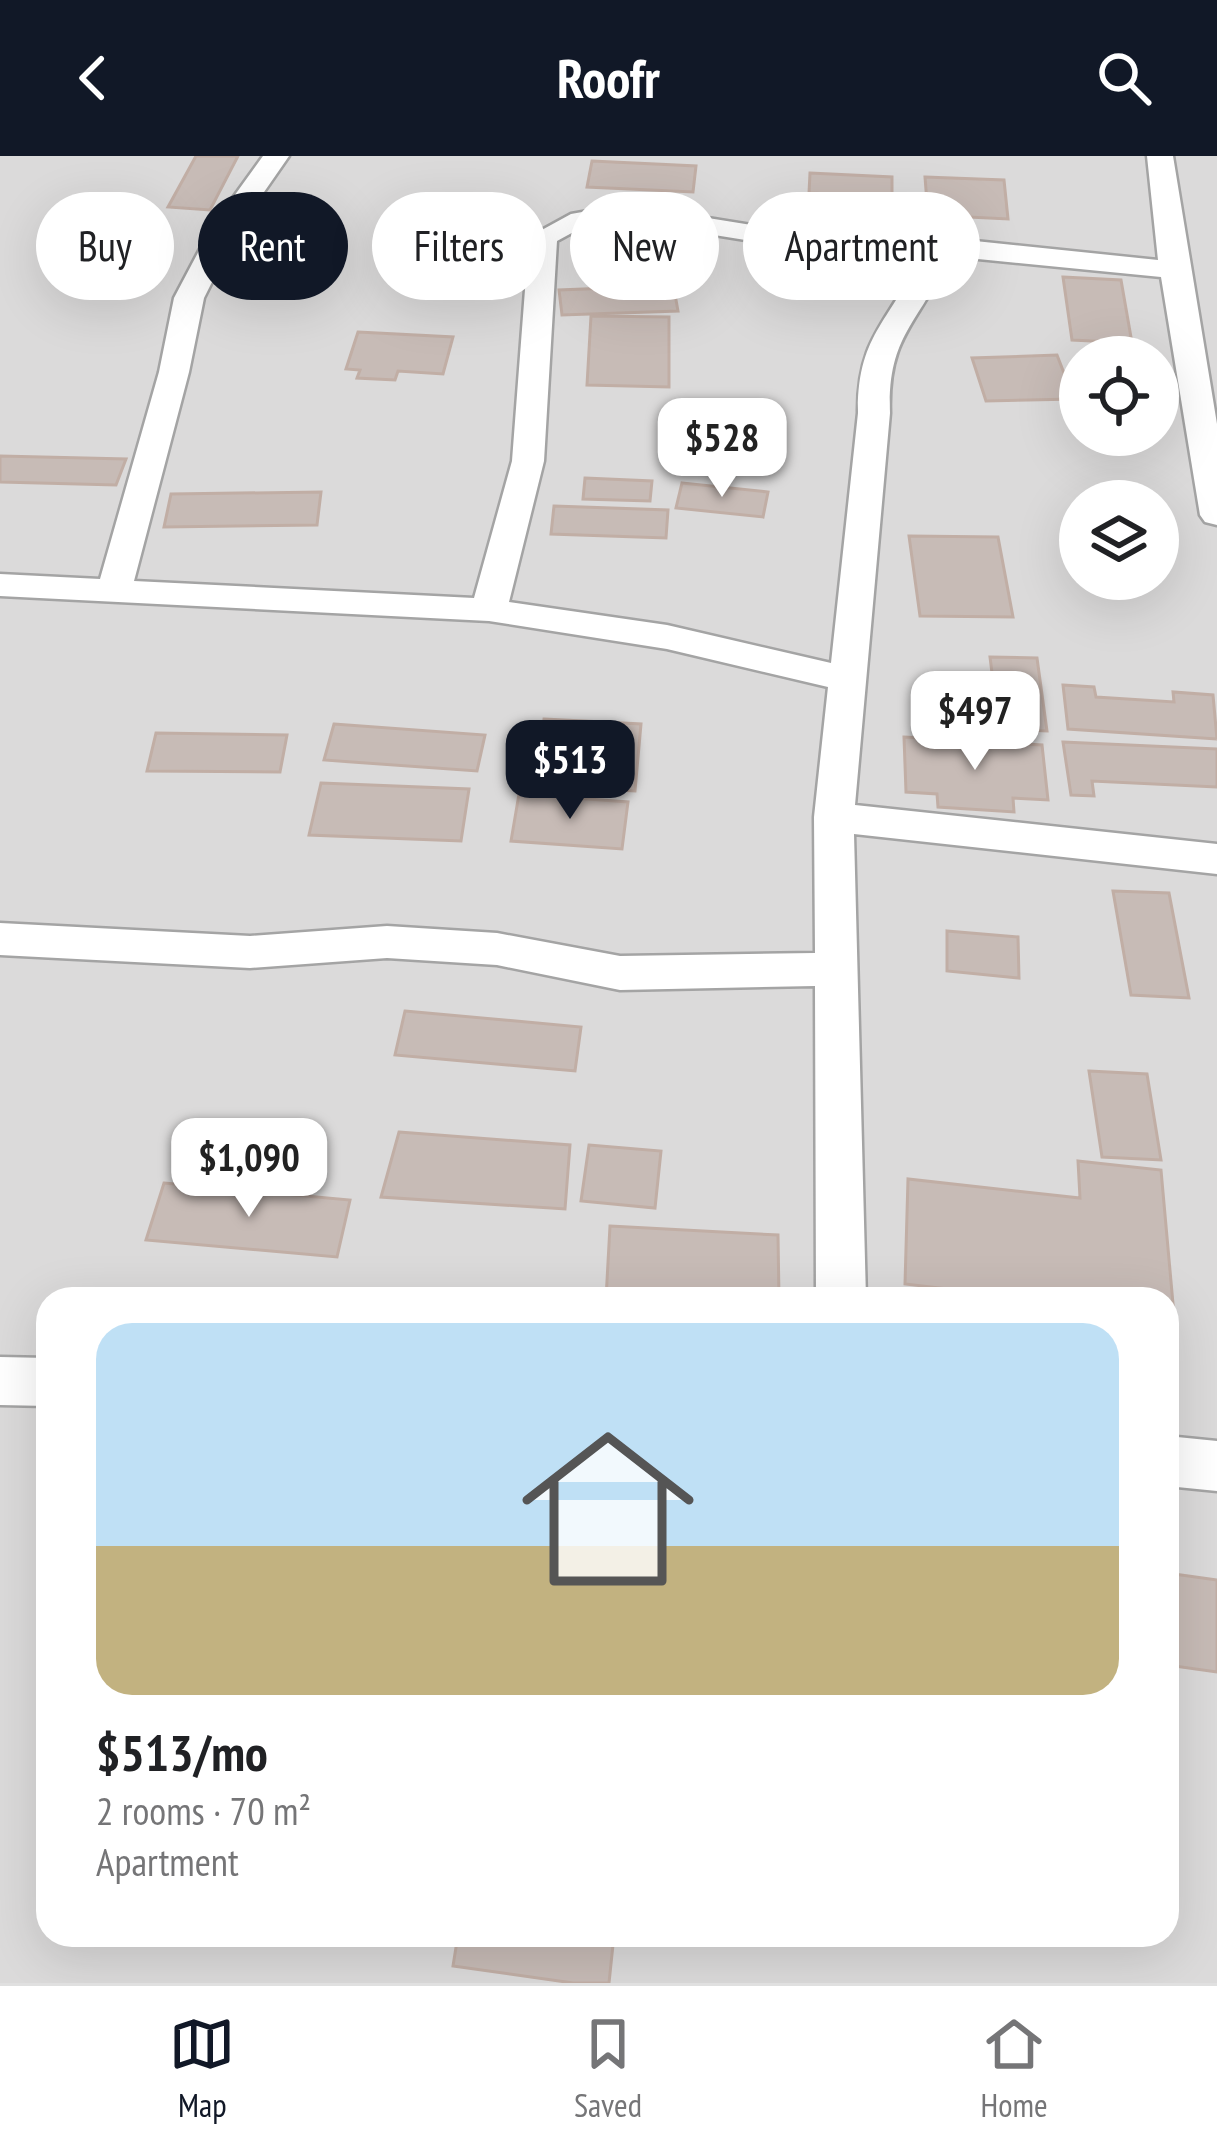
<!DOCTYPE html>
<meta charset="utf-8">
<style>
:root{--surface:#fff;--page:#f2f2f2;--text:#202124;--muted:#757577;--line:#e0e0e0;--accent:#111827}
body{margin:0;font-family:"PT Sans Narrow",sans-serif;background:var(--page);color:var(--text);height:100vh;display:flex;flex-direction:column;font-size:45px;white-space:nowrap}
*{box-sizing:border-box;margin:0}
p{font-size:39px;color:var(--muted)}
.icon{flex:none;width:66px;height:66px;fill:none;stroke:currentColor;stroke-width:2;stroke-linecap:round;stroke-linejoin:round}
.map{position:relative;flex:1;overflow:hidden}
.panel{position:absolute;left:36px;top:1131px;width:1143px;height:660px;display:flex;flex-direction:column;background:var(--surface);border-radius:36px;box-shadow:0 12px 48px #0002}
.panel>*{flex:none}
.top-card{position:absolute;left:36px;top:36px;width:1146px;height:108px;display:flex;gap:24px}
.tools{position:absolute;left:1059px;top:180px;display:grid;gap:24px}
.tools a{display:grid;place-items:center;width:120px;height:120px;border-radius:50%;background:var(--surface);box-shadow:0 12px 48px #0002;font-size:60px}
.price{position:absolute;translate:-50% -102px;padding:0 27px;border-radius:24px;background:#fff;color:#222;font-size:39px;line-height:78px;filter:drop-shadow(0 3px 6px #0008)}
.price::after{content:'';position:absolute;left:50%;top:72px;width:36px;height:27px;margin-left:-18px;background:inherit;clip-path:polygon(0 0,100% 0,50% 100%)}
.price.active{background:var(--accent);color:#fff}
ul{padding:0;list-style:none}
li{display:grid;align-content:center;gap:24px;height:636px;padding:0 60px}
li+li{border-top:3px solid var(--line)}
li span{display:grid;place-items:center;height:372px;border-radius:36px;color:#555}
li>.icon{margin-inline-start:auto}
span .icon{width:216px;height:216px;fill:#fffc;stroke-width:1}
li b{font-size:51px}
.chip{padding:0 42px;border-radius:54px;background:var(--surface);box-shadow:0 12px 48px #0002;font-size:42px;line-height:108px}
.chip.active{background:var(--accent);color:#fff}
header{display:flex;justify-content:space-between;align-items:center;height:156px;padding:0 60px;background:var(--accent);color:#fff;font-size:54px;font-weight:600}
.tab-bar{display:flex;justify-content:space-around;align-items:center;height:168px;border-top:3px solid var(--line);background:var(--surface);font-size:33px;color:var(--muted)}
.tab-bar a{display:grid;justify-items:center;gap:6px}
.tab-bar .active{color:var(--accent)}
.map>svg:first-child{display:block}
.residential{fill:#dbdada;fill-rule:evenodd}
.building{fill:#c7bbb6;stroke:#c1aea5;stroke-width:3}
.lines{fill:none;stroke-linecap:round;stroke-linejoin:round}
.street-casing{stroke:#a4a4a4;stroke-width:5}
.street{fill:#fff;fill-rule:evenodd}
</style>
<header><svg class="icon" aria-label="back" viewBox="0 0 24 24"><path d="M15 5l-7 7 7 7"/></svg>Roofr<svg class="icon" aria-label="search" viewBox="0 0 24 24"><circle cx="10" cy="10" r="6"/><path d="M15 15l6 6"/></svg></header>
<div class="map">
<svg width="1217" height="1827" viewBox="0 0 1217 1827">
<rect width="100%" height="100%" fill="#efeae3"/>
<path class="residential" d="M0 0H1217V1827H0ZM1080 201H1158V279H1080ZM1080 345H1158V423H1080ZM48 1143H1167V1779H48Z"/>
<g class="building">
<path d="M196 0H238L210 54 168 51Z"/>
<path d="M592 5 696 10 693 36 587 31Z"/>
<path d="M810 17 892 21V41L809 37Z"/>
<path d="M925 21 1004 24 1008 63 928 59Z"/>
<path d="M402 44 470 48 459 86 389 82Z"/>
<path d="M811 45 888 48 889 81 811 71Z"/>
<path d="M671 116 678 155 562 159 559 134 635 131 633 117Z"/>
<path d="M1063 121 1121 124 1132 187 1072 184Z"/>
<path d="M591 160 669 161V231L587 229Z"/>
<path d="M358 176 453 181 443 218 398 215 395 224 357 222 360 214 346 213Z"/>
<path d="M1057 199 1074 243 986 245 972 202Z"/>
<path d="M0 300 126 303 116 329 0 326Z"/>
<path d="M585 322 652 325 650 345 583 343Z"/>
<path d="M682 327 768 336 763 361 676 352Z"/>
<path d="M321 336 317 369 164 371 171 338Z"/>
<path d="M554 350 668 354 666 382 551 378Z"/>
<path d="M909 380 998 381 1013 461 920 460Z"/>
<path d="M990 501 1037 502 1047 575 999 573Z"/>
<path d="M1063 529 1094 531 1096 541 1174 546 1173 536 1213 539 1217 583 1068 573Z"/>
<path d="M544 563 641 568 635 635 535 630Z"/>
<path d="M334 568 485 579 477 615 324 604Z"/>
<path d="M156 577 287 579 280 616 147 615Z"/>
<path d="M904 581 1042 589 1048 644 1013 642 1014 656 938 651 937 638 906 636Z"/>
<path d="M1063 586 1217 593V631L1092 625 1094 640 1071 639Z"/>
<path d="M321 627 469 633 461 685 309 679Z"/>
<path d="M519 638 628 646 622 693 511 685Z"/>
<path d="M1113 735 1169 737 1189 842 1131 839Z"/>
<path d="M947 775 1018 781 1019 822 947 815Z"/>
<path d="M405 855 581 871 575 915 395 899Z"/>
<path d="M1089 915 1147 918 1161 1004 1102 1001Z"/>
<path d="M399 976 570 989 565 1053 381 1041Z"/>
<path d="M589 989 661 995 655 1052 581 1045Z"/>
<path d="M1078 1005 1161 1014 1174 1159 1167 1158V1143H1032L905 1128 908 1023 1080 1042Z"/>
<path d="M164 1027 350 1044 337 1101 146 1084Z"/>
<path d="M610 1070 778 1079 779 1143H606Z"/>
<path d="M1167 1417 1217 1424V1516L1167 1509Z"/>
<path d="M458 1779H614L609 1827H573L453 1810Z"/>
</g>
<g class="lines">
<g class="street-casing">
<g id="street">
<path d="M263 0H289L239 72 204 142 189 216 134 425 474 442 512 305 529 81 571 58 605 52 652 53 776 73 937 81 1158 104 1147 0H1173L1217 268V369L1205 366 1200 359 1161 121 948 100C922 167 887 176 890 257L855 649 1217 688V718L854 678 866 1143H816L815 830 620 834 497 809 387 802 250 812 0 799V767L250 780 387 770 497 777 620 800 815 797 814 661 828 531 667 493 489 465 0 440V418L100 423 159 216 174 142 211 72ZM605 68 652 69 776 89 920 98C893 165 857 176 858 257L831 507 667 469 509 446 544 305 557 85 579 73Z"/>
<path d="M0 1201 48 1202V1250L0 1249Z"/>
<path d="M1167 1280 1217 1285V1335L1167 1330Z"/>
</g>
</g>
<use href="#street" class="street"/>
</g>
</svg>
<div class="tools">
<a><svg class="icon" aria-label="locate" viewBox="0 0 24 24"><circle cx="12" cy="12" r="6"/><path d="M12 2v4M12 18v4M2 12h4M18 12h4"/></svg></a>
<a><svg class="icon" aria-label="layers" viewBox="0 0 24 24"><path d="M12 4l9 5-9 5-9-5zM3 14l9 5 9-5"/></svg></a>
</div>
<b class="price" style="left:722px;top:344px">$528</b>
<b class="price" style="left:975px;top:617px">$497</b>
<b class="price active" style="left:570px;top:666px">$513</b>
<b class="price" style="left:249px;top:1064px">$1,090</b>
<div class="top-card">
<a class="chip">Buy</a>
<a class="chip active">Rent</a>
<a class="chip">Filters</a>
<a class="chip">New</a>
<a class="chip">Apartment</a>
</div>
<section class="panel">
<ul>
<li><span style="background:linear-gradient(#bfe0f5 60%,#c2b280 0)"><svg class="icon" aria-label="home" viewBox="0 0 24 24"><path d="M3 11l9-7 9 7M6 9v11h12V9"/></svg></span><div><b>$513/mo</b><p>2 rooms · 70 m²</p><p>Apartment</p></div></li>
</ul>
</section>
</div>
<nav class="tab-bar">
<a class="active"><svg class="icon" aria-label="map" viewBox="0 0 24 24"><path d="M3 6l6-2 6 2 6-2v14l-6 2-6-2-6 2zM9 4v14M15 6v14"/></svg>Map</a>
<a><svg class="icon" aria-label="saved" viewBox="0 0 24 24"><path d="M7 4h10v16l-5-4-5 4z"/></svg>Saved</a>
<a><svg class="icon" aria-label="home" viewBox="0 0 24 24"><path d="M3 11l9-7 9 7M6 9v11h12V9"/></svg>Home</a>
</nav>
